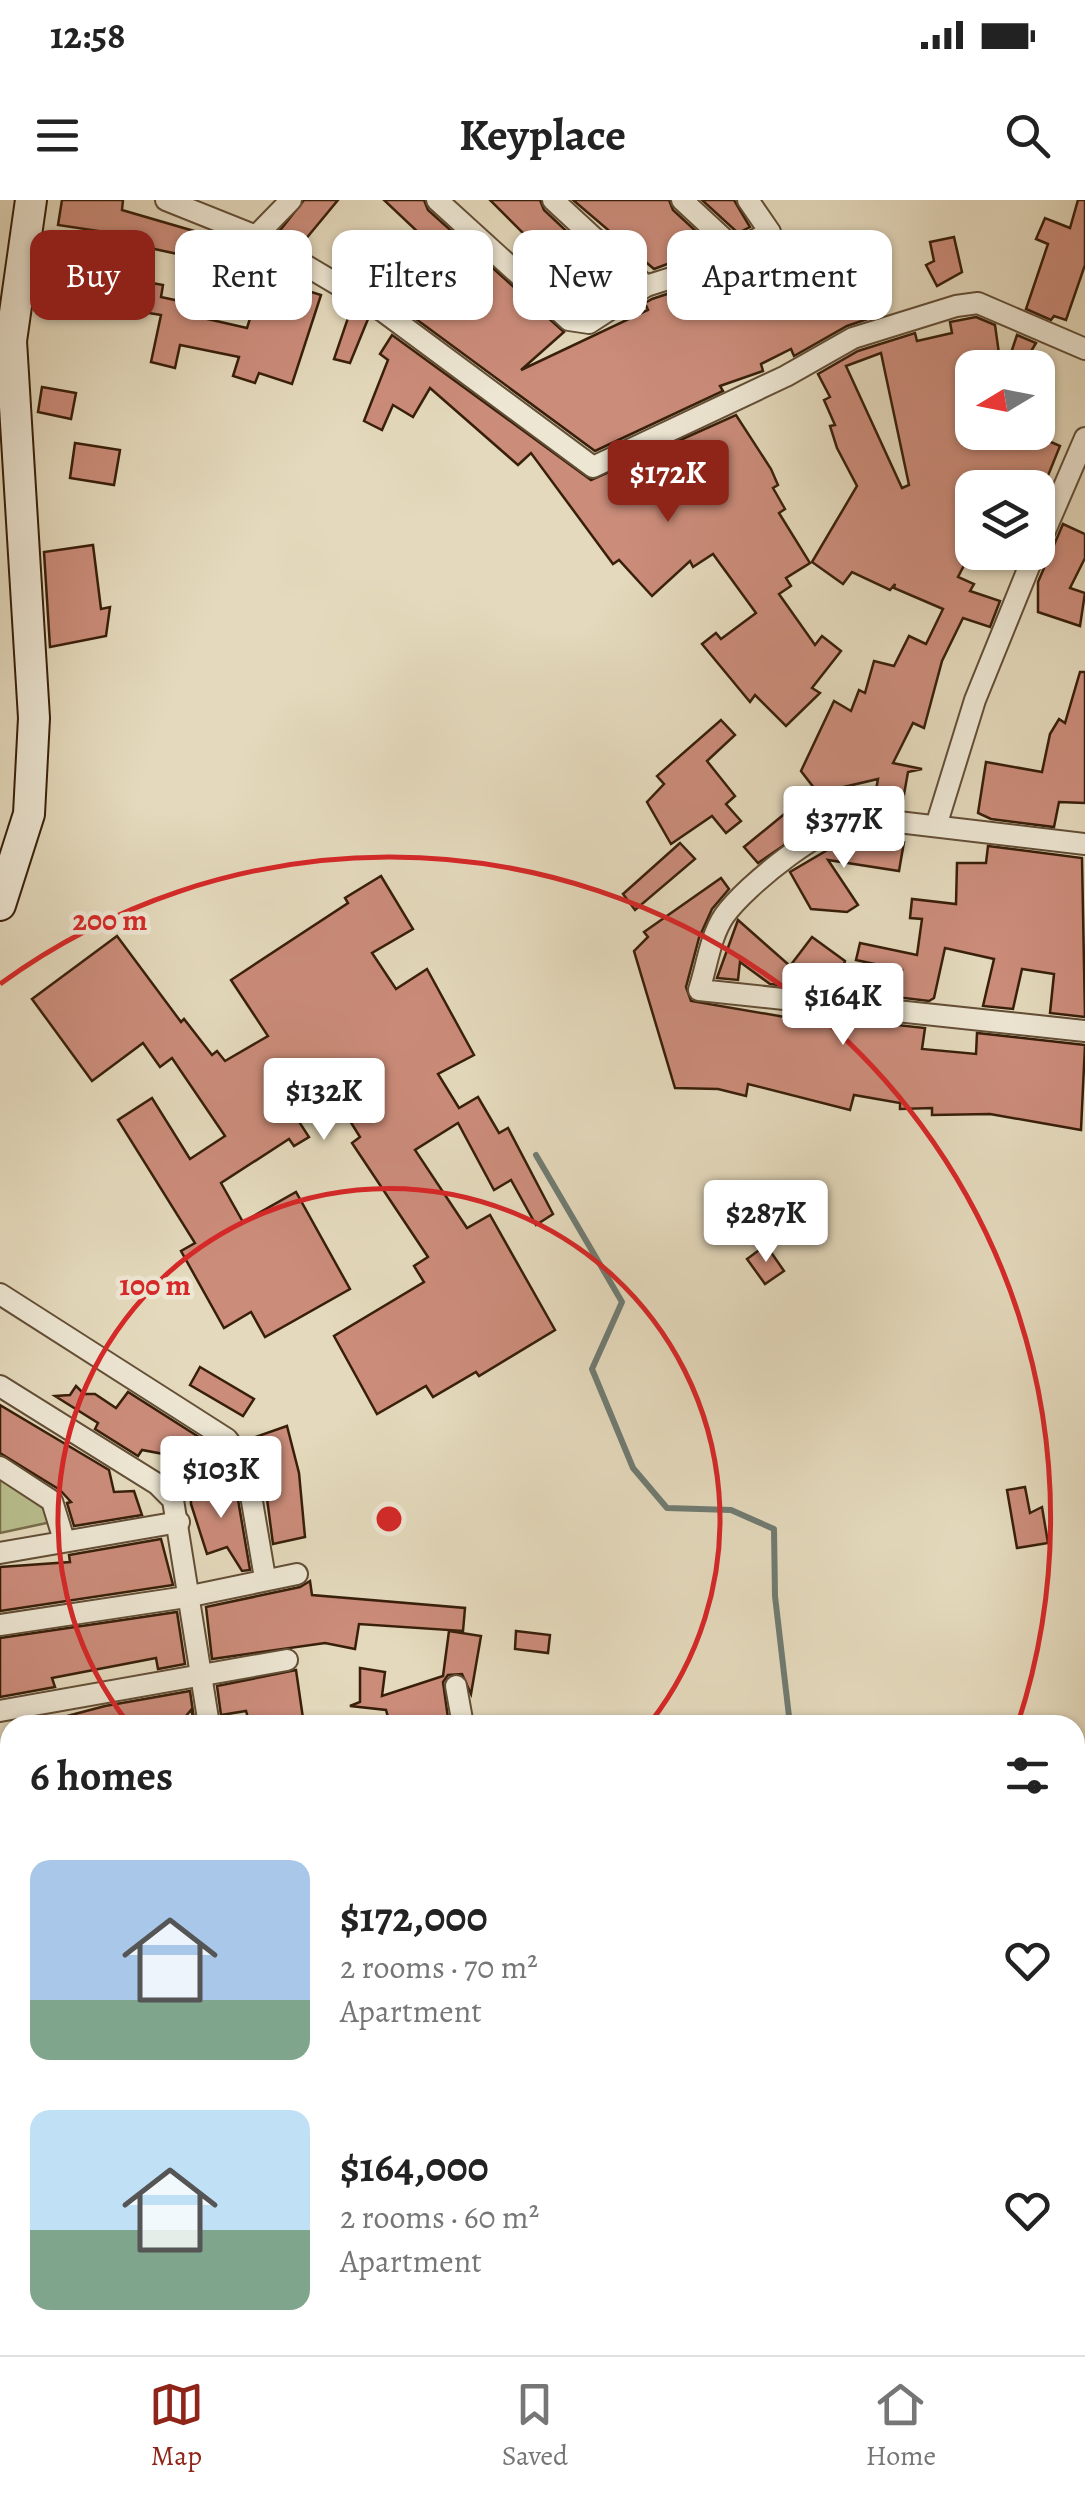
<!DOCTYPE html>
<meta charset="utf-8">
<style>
:root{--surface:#fff;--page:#f2f2f2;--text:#222;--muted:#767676;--line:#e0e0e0;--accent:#8f2418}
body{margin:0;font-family:Alegreya,serif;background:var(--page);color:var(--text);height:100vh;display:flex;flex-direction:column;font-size:38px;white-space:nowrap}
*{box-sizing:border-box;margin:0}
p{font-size:32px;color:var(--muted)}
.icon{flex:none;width:55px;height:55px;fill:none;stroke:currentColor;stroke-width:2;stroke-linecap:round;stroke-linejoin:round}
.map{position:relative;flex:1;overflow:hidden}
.drawer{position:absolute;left:0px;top:1515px;width:1085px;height:640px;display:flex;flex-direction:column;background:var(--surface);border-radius:30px 30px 0 0;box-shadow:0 2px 8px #0004}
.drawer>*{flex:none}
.top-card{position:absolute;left:30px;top:30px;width:1025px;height:90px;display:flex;gap:20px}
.needle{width:65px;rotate:260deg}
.fabs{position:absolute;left:955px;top:150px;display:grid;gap:20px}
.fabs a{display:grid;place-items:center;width:100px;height:100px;border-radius:20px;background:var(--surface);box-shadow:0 2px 8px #0004;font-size:50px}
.price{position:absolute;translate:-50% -85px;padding:0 22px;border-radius:10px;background:#fff;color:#222;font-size:32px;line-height:65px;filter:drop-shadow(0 2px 5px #0008)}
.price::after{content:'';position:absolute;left:50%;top:60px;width:30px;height:22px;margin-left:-15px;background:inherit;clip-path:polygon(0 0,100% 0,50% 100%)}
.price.active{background:var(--accent);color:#fff}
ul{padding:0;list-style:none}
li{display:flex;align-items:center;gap:30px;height:250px;padding:0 30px}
li span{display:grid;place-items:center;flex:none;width:280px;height:200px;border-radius:20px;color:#555}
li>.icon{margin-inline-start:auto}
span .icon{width:120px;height:120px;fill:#fffc;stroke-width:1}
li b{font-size:42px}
h2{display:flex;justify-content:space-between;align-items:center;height:120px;padding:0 30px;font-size:42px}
.tag{padding:0 35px;border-radius:20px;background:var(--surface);box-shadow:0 2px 8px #0004;font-size:35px;line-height:90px}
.tag.active{background:var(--accent);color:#fff}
.status{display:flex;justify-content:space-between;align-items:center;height:70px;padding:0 50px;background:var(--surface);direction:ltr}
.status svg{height:28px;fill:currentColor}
header{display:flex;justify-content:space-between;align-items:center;height:130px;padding:0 30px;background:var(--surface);font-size:45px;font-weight:700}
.menu{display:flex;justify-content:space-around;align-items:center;height:140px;border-top:2px solid var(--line);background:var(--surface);font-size:28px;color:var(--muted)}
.menu a{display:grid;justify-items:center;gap:5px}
.menu .active{color:var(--accent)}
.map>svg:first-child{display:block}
.green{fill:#b9be8d;stroke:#786e4c;stroke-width:2.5}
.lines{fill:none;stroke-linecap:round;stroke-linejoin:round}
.stream{stroke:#707b71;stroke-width:6}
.building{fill:#cb8c7a;stroke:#381f0a;stroke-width:2.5;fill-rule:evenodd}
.street-casing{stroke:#634e36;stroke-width:24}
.secondary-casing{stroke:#381f0a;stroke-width:34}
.street{stroke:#ede6d3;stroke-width:20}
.secondary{stroke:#ede6d3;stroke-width:30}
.ring{fill:none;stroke:#d62828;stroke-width:5}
.centre{fill:#d62828;stroke:#ede6d3;stroke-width:5}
.ring-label{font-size:30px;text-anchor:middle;font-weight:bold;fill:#d62828;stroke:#ede6d3;stroke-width:9;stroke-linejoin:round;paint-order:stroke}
</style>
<div class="status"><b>12:58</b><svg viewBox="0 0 49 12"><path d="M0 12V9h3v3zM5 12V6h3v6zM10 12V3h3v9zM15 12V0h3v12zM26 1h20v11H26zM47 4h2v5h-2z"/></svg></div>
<header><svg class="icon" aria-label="menu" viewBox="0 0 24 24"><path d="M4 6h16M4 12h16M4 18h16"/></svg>Keyplace<svg class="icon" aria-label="search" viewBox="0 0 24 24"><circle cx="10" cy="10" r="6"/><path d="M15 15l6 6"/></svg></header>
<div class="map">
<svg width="1085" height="2155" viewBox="0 0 1085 2155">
<rect width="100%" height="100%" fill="#e4d9bc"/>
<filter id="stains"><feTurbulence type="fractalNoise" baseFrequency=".002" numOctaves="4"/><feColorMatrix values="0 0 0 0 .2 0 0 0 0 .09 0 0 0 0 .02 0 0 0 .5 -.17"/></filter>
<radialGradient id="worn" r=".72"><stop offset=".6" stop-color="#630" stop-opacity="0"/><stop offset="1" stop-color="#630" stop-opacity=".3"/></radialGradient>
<path class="green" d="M0 1272 44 1300 56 1321 0 1333Z"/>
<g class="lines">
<g class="stream">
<path d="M536 955 622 1102 592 1169 633 1268 667 1308 731 1310 774 1329 775 1396 790 1525"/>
<path d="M1075 1773 1085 1778"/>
</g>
</g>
<g class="building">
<path d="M62 0H123L122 10 211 36 205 66 181 61 182 55 104 38 105 32 58 25Z"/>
<path d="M304 0H338L300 46 278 33Z"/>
<path d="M384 0H424L428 10 564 132 521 170 648 110 645 103 652 99 709 80 765 50 768 55 758 61 787 112 828 92 811 60 870 34 887 70 868 80 875 93 870 96 882 114 847 126 794 156 791 149 761 164 763 171 720 186 723 191 595 251 416 119 456 68Z"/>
<path d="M490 0H540L544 10 614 76 617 84 604 96 594 85 574 106 523 60 536 46Z"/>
<path d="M573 0H669L673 10 713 47 654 69Z"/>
<path d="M702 0H734L750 27 738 33Z"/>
<path d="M1078 0H1085V65L1066 120 1054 116 1051 120 1026 109 1048 44 1036 39 1045 18 1070 28Z"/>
<path d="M954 37 962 72 937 86 926 65 934 61 930 42Z"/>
<path d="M269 59 290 72 286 84 321 95 292 184 259 173 255 183 233 176 239 157 180 145 175 168 151 162 161 115 125 109 130 79 163 85 161 97 193 104 190 115 247 128Z"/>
<path d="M71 70 96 73 92 105 36 97 39 75 70 81Z"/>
<path d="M351 109 368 119 350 163 334 159Z"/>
<path d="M976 117 995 125 1001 168H972V232H1028L1060 246 1043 288H972V323L959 352H971L958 377 974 384 970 391 1000 401 990 427 963 418 942 461 924 528 913 523 893 563 922 569 908 572 903 600 875 595 878 579 818 593 801 571 834 501 851 511 859 490 865 493 874 461 894 466 909 436 926 444 943 409 894 388 895 384 890 390 852 372 843 384 812 362 857 286 837 248 830 226 835 225 824 200 830 197 818 174 858 151 915 133 917 141 952 133 950 122ZM881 153 909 285 902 288 846 166Z"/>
<path d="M392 135 591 280 736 215 771 269 778 285 773 288 785 309 779 313 810 363 786 378 791 386 779 394 815 445 822 436 841 451 812 488 820 493 786 526 755 495 750 502 702 444 716 433 721 439 756 413 713 354 693 367 690 361 652 396 619 360 613 364 531 253 518 265 430 188 413 217 393 205 382 230 364 221 388 160 380 154Z"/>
<path d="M1017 135 1036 143 1021 168H1006Z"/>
<path d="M42 187 76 193 71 219 38 212Z"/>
<path d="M75 243 120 250 114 285 70 278Z"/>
<path d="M1063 324 1085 334V358L1070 388 1085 393 1080 426 1038 412V382Z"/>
<path d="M93 345 101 409 110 407 106 436 50 447 44 352Z"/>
<path d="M1080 472H1085V603L1059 602 1054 627 991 619 978 613 986 562 1042 572 1050 534 1059 519 1065 523Z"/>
<path d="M721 520 735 535 707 561 735 596 726 604 741 621 726 633 712 616 671 644 647 602 664 584 657 576Z"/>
<path d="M799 602 810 614 818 607 827 616 758 663 744 647Z"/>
<path d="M853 635 904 642 899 671 828 660 858 705 847 712 811 709 790 672Z"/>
<path d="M680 643 695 659 635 710 623 694Z"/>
<path d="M988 646 1082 658 1085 817 1050 813 1054 774 1022 769 1013 809 983 806 994 759 945 748 934 798 929 801 896 797 902 770 856 760 860 743 917 755 922 719 910 718 912 699 956 704 957 663H986Z"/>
<path d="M381 676 413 729 372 753 396 789 427 769 474 855 438 874 459 908 478 897 499 933 508 928 553 1014 536 1025 511 980 494 990 458 923 415 950 467 1028 490 1015 555 1130 479 1176 476 1172 433 1197 426 1186 377 1214 334 1136 424 1082 414 1066 428 1057 352 943 360 937 332 892 294 914 309 937 294 946 289 939 221 983 243 1022 296 992 350 1089 265 1137 251 1112 224 1128 181 1051 195 1043 118 920 152 898 190 959 225 936 172 858 160 867 143 843 92 881 32 799 117 736 181 822 184 819 212 855 217 851 225 861 268 836 231 780 348 703 345 698Z"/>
<path d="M721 678 729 689 712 709 699 738 686 787 691 801 826 824 815 816 925 828 922 849 976 854 977 833 1085 845 1081 930 990 914 932 915V908L900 909V903L854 895 850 910 748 884 746 896 718 889 675 888 634 751 648 737 644 732Z"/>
<path d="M738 720 790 766 812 737 845 761 835 791 770 784 740 762 738 780 717 778Z"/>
<path d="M766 1045 784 1071 765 1084 747 1059Z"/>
<path d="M200 1167 254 1199 243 1216 190 1185Z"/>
<path d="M76 1186 84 1194H95L116 1208 128 1192 213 1246 202 1258 178 1241 169 1255 142 1250 138 1256 95 1229 98 1223 55 1196 70 1195Z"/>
<path d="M0 1205 109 1270 114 1292 134 1291 142 1315 74 1326 67 1303 71 1302 60 1290 0 1253Z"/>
<path d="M287 1226 299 1273 305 1337 273 1344 264 1276 247 1240Z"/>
<path d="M235 1282 250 1370 242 1371 227 1347 207 1354 191 1304V1291Z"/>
<path d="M1025 1287 1030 1313 1042 1307 1048 1343 1017 1348 1007 1290Z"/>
<path d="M161 1339 173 1385 0 1411V1367L70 1362 69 1355Z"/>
<path d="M310 1381 312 1395 465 1408 463 1431 359 1424 355 1449 325 1443 212 1459 206 1407 300 1387Z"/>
<path d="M177 1412 185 1464 158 1469 156 1458 52 1478 55 1487 0 1497V1438Z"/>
<path d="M449 1431 481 1436 471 1494 462 1474 448 1475 443 1482 449 1525H390L386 1510 350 1506 360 1502V1468L385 1472 382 1496 443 1476Z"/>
<path d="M516 1431 550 1435 548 1453 515 1449Z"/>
<path d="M296 1470 304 1525H250L246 1511 221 1515 217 1486Z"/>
<path d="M190 1491 194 1519 191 1510 180 1523 168 1525H57L56 1519 105 1506Z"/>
</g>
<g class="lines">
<g class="street-casing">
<g id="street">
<path d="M166 0 256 36 384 112 593 267 786 176 853 138 956 106 978 103 1085 149"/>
<path d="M437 0 569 120 589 123 646 86 703 68 770 32 748 0"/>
<path d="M553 0 646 86"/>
<path d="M682 0 737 51"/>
<path d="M256 36 291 0"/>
<path d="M1038 347 1085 238"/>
<path d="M936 626 975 500 1035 352"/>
<path d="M1085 644 864 618C827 620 746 685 724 716 710 737 707 766 699 790L1085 831"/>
<path d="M0 1094 227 1239 246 1266 265 1378"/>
<path d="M0 1186 157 1284 173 1300 209 1525"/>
<path d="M0 1267 52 1301 64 1340"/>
<path d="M0 1353 179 1322"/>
<path d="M0 1425 186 1397 297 1374"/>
<path d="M456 1486 463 1525"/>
<path d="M0 1511 287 1460"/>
<path d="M0 1592 10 1590"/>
<path d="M0 1680 10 1675"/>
<path d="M0 1739 10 1754"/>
<path d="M0 1893 10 1908"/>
<path d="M0 2014 10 2008"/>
<path d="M1075 2051 1085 2064"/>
<path d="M0 2118 10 2112"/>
<path d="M49 2145 55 2155"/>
<path d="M138 2145 144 2155"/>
</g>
</g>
<g class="secondary-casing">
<path id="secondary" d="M0 705 29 614 34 518 11 141 31 0"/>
</g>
<use href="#street" class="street"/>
<use href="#secondary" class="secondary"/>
</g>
<g class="ring">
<path d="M128 1523A331 331 0 1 1 650 1523"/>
<path d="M0 784A661 661 0 0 1 1018 1523"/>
</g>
<circle cx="389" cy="1319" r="15" class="centre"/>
<g class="ring-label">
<text x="110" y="730">200 m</text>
<text x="155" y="1095">100 m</text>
</g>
<rect width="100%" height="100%" filter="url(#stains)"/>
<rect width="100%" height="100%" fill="url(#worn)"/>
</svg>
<div class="fabs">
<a><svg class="needle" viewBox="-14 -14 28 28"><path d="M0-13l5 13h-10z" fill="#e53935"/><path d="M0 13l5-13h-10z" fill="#767676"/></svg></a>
<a><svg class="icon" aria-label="layers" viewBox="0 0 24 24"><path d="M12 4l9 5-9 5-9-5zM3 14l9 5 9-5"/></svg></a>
</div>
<b class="price active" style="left:668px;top:325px">$172K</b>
<b class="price" style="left:844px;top:671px">$377K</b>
<b class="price" style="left:843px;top:848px">$164K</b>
<b class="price" style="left:324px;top:943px">$132K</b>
<b class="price" style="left:766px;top:1065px">$287K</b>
<b class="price" style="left:221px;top:1321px">$103K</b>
<div class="top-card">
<a class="tag active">Buy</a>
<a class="tag">Rent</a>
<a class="tag">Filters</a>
<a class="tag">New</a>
<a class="tag">Apartment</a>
</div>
<section class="drawer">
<h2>6 homes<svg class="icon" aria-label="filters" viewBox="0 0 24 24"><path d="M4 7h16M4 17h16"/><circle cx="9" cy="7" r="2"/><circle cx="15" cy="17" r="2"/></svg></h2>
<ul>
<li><span style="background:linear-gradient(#a9c7e8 70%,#7fa58c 0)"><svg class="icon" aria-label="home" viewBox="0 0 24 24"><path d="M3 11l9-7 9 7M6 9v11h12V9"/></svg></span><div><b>$172,000</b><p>2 rooms · 70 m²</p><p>Apartment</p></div><svg class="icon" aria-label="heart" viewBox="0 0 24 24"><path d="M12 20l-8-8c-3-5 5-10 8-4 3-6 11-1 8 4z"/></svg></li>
<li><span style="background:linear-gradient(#bfe0f5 60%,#7fa58c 0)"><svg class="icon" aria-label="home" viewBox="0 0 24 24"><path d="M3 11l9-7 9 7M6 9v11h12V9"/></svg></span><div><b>$164,000</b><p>2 rooms · 60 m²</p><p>Apartment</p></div><svg class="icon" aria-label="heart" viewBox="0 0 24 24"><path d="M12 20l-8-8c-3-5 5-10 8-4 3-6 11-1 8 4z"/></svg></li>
</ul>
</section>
</div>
<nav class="menu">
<a class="active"><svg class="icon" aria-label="map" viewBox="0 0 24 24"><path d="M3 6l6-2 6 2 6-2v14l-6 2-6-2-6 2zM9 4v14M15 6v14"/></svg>Map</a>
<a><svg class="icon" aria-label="saved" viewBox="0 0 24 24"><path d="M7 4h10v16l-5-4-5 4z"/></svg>Saved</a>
<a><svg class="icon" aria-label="home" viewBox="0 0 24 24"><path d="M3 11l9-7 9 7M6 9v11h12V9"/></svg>Home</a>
</nav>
